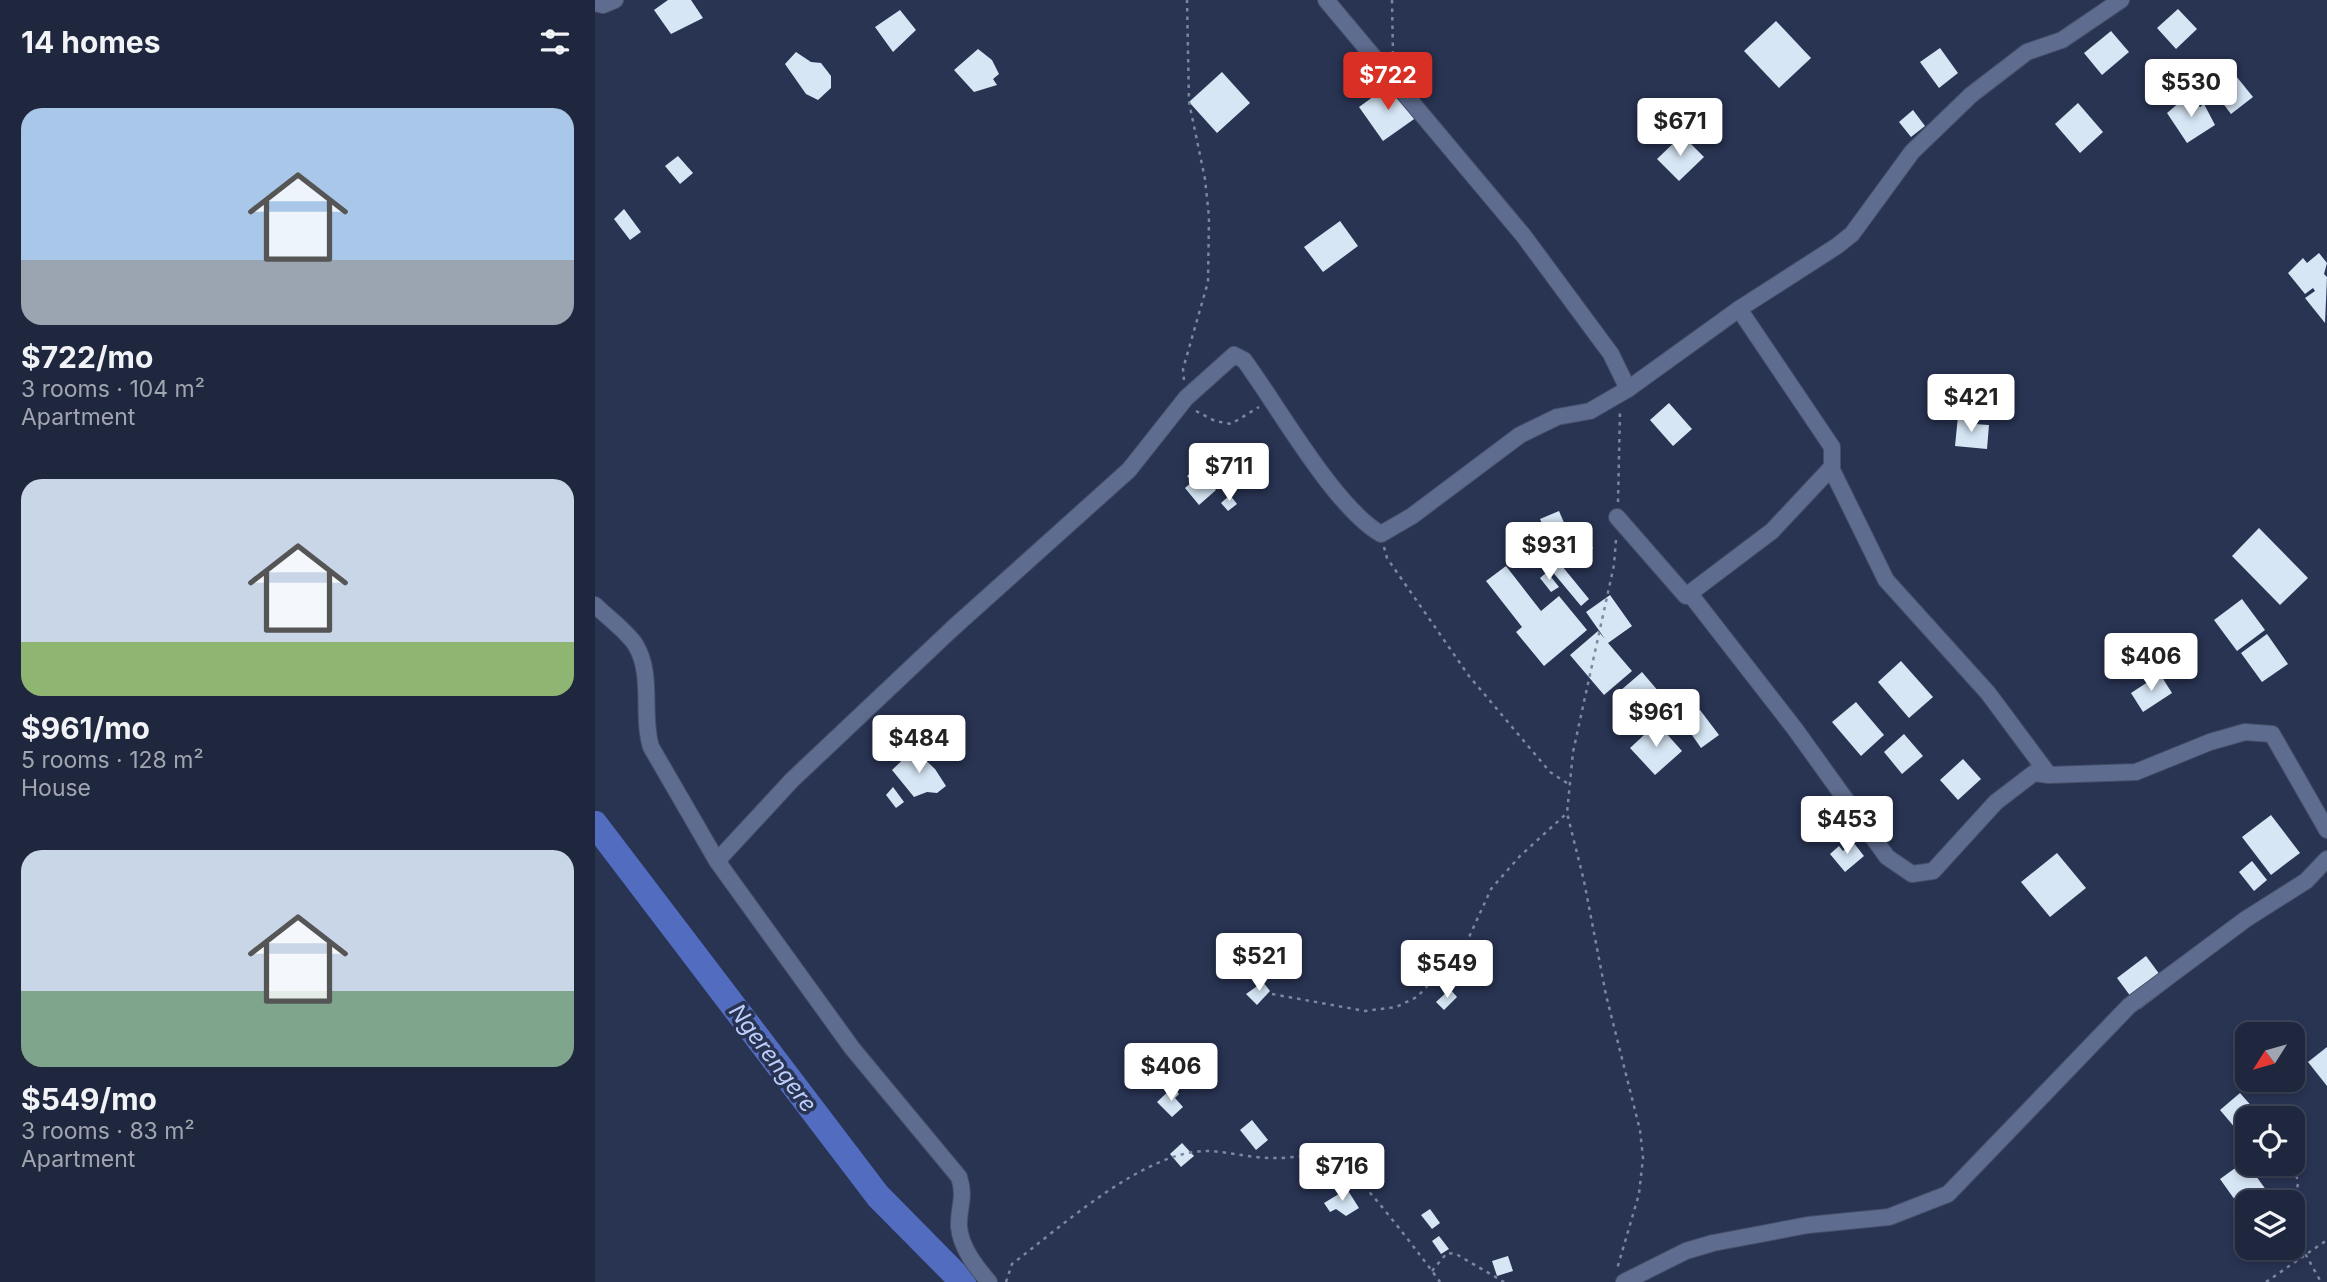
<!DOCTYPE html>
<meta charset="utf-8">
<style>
:root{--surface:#1f273e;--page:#272f45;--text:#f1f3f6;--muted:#a1a5b0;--line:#3c4458;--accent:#d93025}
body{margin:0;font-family:Inter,sans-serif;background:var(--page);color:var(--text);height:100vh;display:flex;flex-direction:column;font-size:26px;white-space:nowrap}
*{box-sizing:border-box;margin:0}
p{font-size:23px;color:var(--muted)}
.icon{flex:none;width:38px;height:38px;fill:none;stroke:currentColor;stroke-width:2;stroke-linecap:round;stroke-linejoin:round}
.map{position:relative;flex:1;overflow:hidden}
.sheet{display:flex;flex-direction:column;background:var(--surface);width:595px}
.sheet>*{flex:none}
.needle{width:46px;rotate:233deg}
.fabs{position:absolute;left:1640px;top:1022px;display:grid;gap:14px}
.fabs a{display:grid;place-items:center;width:70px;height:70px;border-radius:14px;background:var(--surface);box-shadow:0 4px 10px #0003,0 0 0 2px var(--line);font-size:35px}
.price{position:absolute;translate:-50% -60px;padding:0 16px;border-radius:7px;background:#fff;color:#222;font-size:23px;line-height:46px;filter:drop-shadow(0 2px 4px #0008)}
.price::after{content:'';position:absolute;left:50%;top:42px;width:21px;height:16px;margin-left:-10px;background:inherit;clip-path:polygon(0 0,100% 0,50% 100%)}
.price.selected{background:var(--accent);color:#fff}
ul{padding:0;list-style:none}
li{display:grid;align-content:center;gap:14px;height:371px;padding:0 21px}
li span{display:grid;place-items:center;height:217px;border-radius:21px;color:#555}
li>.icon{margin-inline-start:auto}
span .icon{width:126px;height:126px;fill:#fffc;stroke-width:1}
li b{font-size:30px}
h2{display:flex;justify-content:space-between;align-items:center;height:84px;padding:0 21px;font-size:30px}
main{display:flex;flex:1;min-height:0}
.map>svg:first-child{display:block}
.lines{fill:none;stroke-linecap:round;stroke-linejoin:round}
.river{stroke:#526cc0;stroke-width:26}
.building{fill:#d6e6f5}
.minor-casing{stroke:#464f69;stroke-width:18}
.path{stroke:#7d86a0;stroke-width:2.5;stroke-dasharray:3.5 5;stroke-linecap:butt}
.minor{stroke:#5e6c8f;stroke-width:16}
.labels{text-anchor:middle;stroke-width:7;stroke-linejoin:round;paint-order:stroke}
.water-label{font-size:23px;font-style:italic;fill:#bdcefb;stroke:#293453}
</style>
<main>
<section class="sheet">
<h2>14 homes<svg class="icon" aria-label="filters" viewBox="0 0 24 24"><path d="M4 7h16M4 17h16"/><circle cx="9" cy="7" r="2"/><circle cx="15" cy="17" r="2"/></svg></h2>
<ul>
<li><span style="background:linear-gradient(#a9c7e8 70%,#9aa5b1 0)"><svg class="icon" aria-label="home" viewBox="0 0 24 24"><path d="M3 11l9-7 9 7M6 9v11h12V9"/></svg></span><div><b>$722/mo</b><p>3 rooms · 104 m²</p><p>Apartment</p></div></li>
<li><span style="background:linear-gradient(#c9d6e8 75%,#8fb573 0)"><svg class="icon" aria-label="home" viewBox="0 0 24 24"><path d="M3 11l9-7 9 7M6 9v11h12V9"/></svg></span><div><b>$961/mo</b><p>5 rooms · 128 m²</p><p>House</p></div></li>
<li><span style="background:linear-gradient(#c9d6e8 65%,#7fa58c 0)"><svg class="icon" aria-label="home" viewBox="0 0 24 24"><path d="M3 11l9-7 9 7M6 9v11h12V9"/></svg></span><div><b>$549/mo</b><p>3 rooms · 83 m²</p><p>Apartment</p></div></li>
</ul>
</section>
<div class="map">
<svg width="1732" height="1282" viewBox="0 0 1732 1282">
<rect width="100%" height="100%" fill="#293453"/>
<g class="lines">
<path class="river" d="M0 824 283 1196 368 1282"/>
</g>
<g class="building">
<path d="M73 0H96L108 18 76 34 59 10Z"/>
<path d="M1583 9 1602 29 1581 49 1562 28Z"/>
<path d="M305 10 321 30 298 52 280 27Z"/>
<path d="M1181 21 1216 58 1184 88 1149 51Z"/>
<path d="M1516 31 1534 52 1507 75 1489 53Z"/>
<path d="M1345 48 1363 73 1344 88 1325 62Z"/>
<path d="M383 49 397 60 404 74 398 79 402 85 379 92 359 70Z"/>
<path d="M201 52 216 62 226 63 236 76V88L223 100 211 94 190 64Z"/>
<path d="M627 72 655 103 622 133 594 102Z"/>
<path d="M1641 76 1658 97 1636 114 1620 93Z"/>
<path d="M797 83 822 117 788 141 764 107Z"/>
<path d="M1598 91 1596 97 1605 107 1609 104 1620 125 1592 143 1572 113Z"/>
<path d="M1483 103 1508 132 1485 153 1460 124Z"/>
<path d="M1318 110 1330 126 1316 137 1304 122Z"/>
<path d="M1087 135 1109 157 1084 181 1062 159Z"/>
<path d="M83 156 98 173 85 184 70 166Z"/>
<path d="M29 209 46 232 35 240 19 219Z"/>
<path d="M745 221 763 246 728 272 709 247Z"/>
<path d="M1724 253 1732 263 1729 274 1732 277 1730 323 1710 298 1720 291 1718 288 1710 294 1693 273 1708 258 1712 263Z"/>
<path d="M1074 403 1097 429 1078 446 1055 420Z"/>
<path d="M1363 416 1380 417 1379 424 1394 425 1392 449 1360 446Z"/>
<path d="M606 464 613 472 609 475 621 490 604 505 590 488 597 482 592 476Z"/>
<path d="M635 495 642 504 633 511 626 503Z"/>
<path d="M964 511 976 539 957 547 945 519Z"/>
<path d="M1664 528 1713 578 1685 605 1637 556Z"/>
<path d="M989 535 998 548 985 557 977 544Z"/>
<path d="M966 552 971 558 967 566 994 599 986 606 951 564Z"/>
<path d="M911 566 946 611 964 596 992 630 949 666 921 632 927 627 891 581Z"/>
<path d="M952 572 964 587 956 592 945 578Z"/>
<path d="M1015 595 1037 626 1013 643 1037 671 1009 695 975 655 1003 631 1010 639 991 612Z"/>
<path d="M1647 599 1670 630 1642 651 1619 620Z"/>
<path d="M1672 634 1693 664 1667 682 1646 653Z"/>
<path d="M1306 661 1338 697 1314 718 1283 682Z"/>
<path d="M1047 672 1064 692 1036 717 1018 697Z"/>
<path d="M1565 674 1577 693 1548 712 1536 693Z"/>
<path d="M1261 702 1289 735 1266 756 1237 722Z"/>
<path d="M1105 710 1124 735 1106 748 1088 722Z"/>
<path d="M1062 723 1087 751 1060 775 1035 748Z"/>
<path d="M1309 734 1328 756 1307 774 1289 752Z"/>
<path d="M319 749 340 769 351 786 342 793 332 792 319 797 297 770Z"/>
<path d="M1368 759 1386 779 1363 800 1345 780Z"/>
<path d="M298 787 309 802 301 808 291 795Z"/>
<path d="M1676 815 1705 853 1676 875 1647 837Z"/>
<path d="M1258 842 1269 856 1250 872 1235 854 1244 846 1248 851Z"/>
<path d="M1462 853 1491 888 1455 917 1426 882Z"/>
<path d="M1657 861 1672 880 1659 891 1644 872Z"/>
<path d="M1551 956 1574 987 1545 1009 1522 978Z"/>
<path d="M668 982 675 991 662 1005 651 994Z"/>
<path d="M855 989 862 997 849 1010 841 1002Z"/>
<path d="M1732 1047V1086L1713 1062Z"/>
<path d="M578 1087 584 1094 580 1098 588 1107 577 1117 562 1102Z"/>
<path d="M1645 1093 1667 1118H1652V1142L1625 1110Z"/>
<path d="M657 1120 673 1140 661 1150 645 1130Z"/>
<path d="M587 1143 599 1156 586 1167 575 1154Z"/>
<path d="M1650 1161 1677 1198 1670 1202H1652V1217L1625 1179Z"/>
<path d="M752 1189 764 1208 751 1216 741 1209 735 1212 729 1203Z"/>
<path d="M835 1209 845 1223 837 1229 826 1215Z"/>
<path d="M844 1236 854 1249 846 1254 837 1241Z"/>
<path d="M913 1256 918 1271 902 1276 897 1261Z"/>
</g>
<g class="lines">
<g class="minor-casing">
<g id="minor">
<path d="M731 0 928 235 1016 354 1033 389"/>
<path d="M0 3 8 5 20 0"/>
<path d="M1022 517 1091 596 1177 531 1237 467V447L1144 309"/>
<path d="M1095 594 1200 729 1292 857 1317 874 1338 871 1401 802 1439 773 1454 775 1393 693 1291 580 1236 468"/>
<path d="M0 605C12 617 30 630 40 644 59 674 46 715 56 747L122 861 257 1048 364 1177C371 1198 363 1207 364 1227 366 1248 381 1267 394 1282"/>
<path d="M1454 775 1541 772 1615 742 1650 732 1677 734 1732 830"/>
<path d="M122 861 197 780 358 628 534 470 591 398 639 355 649 360C683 406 739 507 786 534L817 516 925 435 962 417 995 411 1033 389 1144 309 1242 246 1257 234 1317 152 1376 95 1432 52 1467 40 1526 0"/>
<path d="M1029 1282 1091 1251 1118 1243 1213 1225 1294 1217 1353 1194 1534 1006 1651 919 1711 881 1732 859"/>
</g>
</g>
<g class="path">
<path d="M797 0 798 56"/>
<path d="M589 380 588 369 613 282 614 217 610 179 594 102 592 0"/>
<path d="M601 411 620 421 636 424 664 407"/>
<path d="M1023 502 1025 411"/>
<path d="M1021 540 1019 565 978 752 972 813 989 881 1011 995 1045 1130 1048 1158 1044 1194 1022 1269"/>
<path d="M789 547 792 558 874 676 955 772 975 785"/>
<path d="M677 994 770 1011 801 1007 822 997 870 946 896 889 925 856 971 814"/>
<path d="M1698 1159 1703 1183 1698 1222"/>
<path d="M1698 1232 1726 1282"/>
<path d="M837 1271 852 1253 861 1254 909 1282"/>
<path d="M411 1282 417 1264C466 1227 551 1149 614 1151 635 1152 656 1158 677 1158 697 1159 723 1151 741 1160 760 1168 830 1261 845 1282"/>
<path d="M1671 1282 1732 1240"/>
</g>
<use href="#minor" class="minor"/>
</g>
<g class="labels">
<g class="water-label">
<text transform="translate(178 1058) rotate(53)" y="8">Ngerengere</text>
</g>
</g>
</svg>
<div class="fabs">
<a><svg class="needle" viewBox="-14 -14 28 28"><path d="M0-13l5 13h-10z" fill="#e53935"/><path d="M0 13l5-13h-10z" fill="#a1a5b0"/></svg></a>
<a><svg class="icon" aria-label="locate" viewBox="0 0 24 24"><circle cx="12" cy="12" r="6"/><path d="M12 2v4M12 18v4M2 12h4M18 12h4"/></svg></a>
<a><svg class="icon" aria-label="layers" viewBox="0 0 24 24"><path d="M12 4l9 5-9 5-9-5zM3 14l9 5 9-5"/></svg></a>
</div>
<b class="price selected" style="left:793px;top:112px">$722</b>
<b class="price" style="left:1596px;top:119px">$530</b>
<b class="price" style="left:1085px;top:158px">$671</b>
<b class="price" style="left:1376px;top:434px">$421</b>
<b class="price" style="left:634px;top:503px">$711</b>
<b class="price" style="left:954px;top:582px">$931</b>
<b class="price" style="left:1556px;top:693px">$406</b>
<b class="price" style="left:1061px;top:749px">$961</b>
<b class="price" style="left:324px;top:775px">$484</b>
<b class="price" style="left:1252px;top:856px">$453</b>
<b class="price" style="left:664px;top:993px">$521</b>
<b class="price" style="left:852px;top:1000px">$549</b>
<b class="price" style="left:576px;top:1103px">$406</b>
<b class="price" style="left:747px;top:1203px">$716</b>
</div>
</main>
